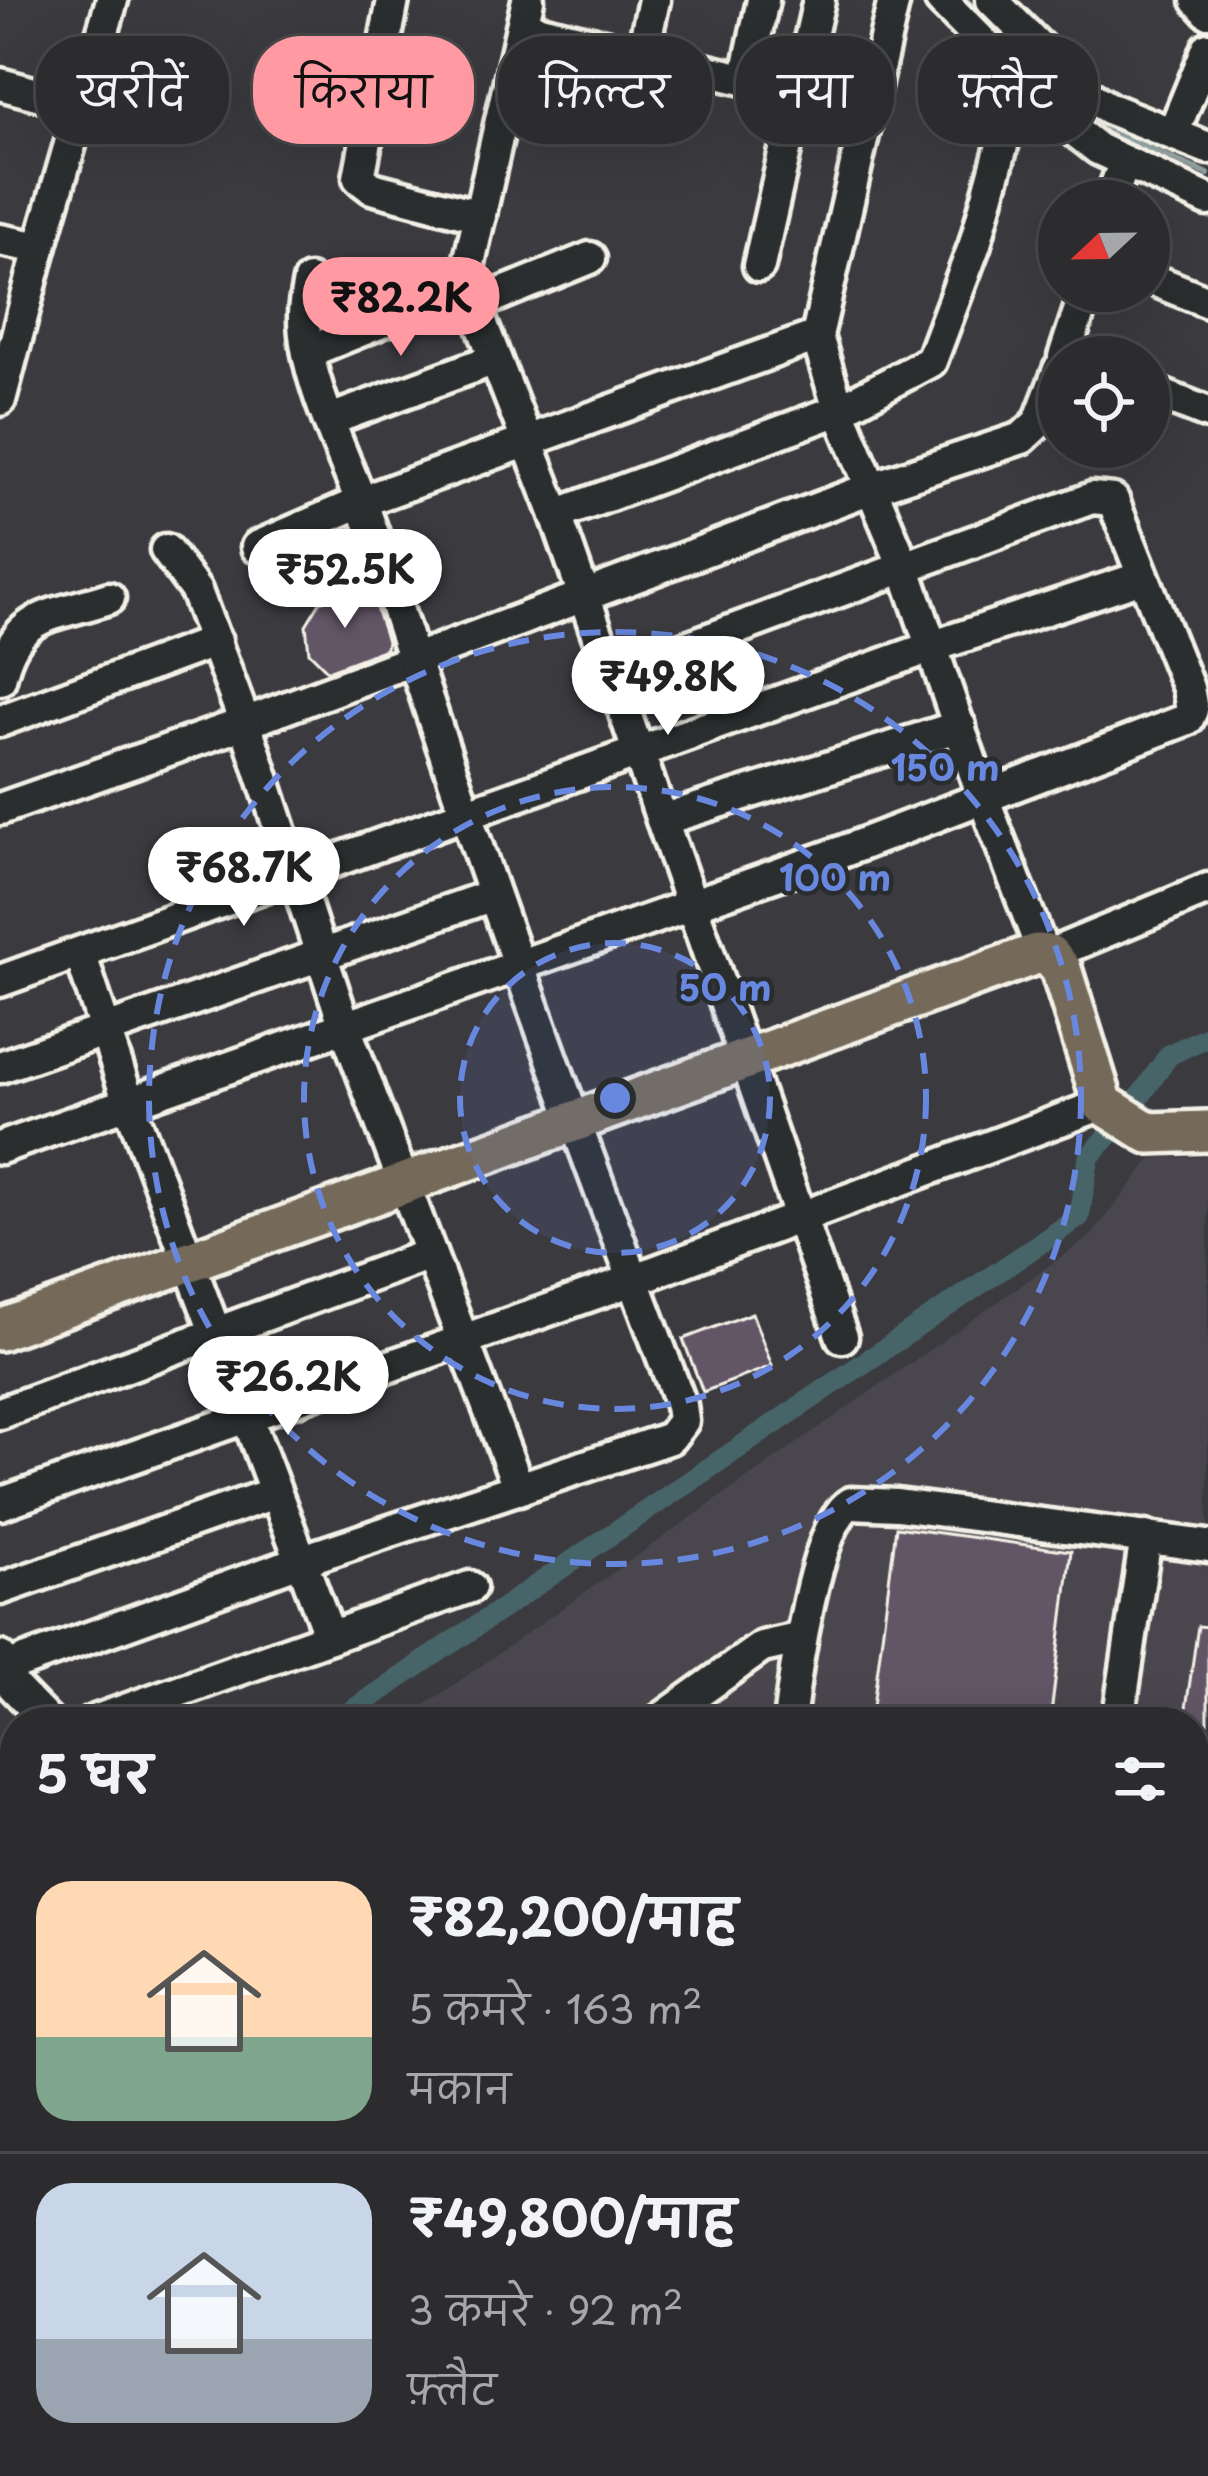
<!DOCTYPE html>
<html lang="hi">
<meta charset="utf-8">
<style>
:root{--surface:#2c2c2f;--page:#343437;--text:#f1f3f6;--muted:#a6a7aa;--line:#48484b;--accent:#ff9aa2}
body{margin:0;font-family:"Playpen Sans","Playpen Sans Deva",sans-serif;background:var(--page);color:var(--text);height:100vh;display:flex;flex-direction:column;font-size:45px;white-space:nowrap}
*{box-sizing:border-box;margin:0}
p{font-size:39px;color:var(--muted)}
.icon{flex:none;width:66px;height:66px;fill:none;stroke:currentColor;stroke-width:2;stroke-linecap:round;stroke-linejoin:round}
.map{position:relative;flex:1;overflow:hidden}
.details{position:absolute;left:0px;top:1707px;width:1209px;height:771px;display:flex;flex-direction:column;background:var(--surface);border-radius:48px 48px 0 0;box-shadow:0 12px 48px #0002,0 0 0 3px var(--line)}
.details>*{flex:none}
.hud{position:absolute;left:36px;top:36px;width:1137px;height:108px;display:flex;gap:24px}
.needle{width:78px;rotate:248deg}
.buttons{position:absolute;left:1038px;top:180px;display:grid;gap:24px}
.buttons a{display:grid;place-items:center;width:132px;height:132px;border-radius:50%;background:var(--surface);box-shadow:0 12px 48px #0002,0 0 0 3px var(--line);font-size:60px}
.price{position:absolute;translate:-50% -102px;padding:0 27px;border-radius:42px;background:#fff;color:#222;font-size:39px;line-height:78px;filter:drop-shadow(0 3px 6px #0008)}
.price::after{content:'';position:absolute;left:50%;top:72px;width:36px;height:27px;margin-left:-18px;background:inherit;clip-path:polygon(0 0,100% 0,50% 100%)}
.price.selected{background:var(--accent);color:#111}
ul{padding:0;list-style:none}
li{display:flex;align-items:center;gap:36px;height:300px;padding:0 36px}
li+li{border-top:3px solid var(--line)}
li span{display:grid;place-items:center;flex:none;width:336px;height:240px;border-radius:36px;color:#555}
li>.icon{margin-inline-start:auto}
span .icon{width:144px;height:144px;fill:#fffc;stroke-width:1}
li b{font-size:51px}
h2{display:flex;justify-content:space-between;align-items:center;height:144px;padding:0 36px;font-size:51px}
.pill{padding:0 42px;border-radius:48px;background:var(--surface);box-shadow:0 12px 48px #0002,0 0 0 3px var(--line);font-size:42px;line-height:108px}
.pill.selected{background:var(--accent);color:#111}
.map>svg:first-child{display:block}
.built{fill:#4a464e}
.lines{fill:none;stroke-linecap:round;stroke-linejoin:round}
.stream{stroke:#8c9d9c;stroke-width:6}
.canal{stroke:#476569;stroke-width:21}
.building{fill:#625766;stroke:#f4f1e8;stroke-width:3}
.minor-casing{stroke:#f4f1e8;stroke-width:39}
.major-casing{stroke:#f4f1e8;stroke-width:48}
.minor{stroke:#2a2d2e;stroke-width:30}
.major{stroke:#746a5a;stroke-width:39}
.ring{fill:none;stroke:#6887de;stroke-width:6;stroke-dasharray:21 15}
.centre{fill:#6887de;stroke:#2a2d2e;stroke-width:6}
.ring-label{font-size:36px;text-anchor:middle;font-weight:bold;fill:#6887de;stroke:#2a2d2e;stroke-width:9;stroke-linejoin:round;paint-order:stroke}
</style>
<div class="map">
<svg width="1208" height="2476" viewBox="0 0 1208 2476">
<rect width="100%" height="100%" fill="#3b3a3f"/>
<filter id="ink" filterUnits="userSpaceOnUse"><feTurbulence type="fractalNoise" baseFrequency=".00833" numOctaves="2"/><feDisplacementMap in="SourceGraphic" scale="24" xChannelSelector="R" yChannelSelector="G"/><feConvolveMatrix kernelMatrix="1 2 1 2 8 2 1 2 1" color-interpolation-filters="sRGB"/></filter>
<g filter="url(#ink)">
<path class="built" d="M1208 1157V2324L1194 2318V1722H401L1091 1236 1152 1158Z"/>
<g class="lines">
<path class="stream" d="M966 0 1091 124 1208 174"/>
<g class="canal">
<path d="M335 1722 1079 1217 1089 1157 1125 1118 1169 1055 1208 1036"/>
<path d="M0 1997 15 1989"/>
</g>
</g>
<g class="building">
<path d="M345 592 358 594 375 605 387 641 386 649 328 671 309 652 306 625 320 602Z"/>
<path d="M752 1313 772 1366 703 1392 683 1339Z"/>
<path d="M896 1527 1071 1551 1050 1722H871Z"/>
<path d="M1198 1626 1208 1627V1722H1184Z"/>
</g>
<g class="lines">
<g class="minor-casing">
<g id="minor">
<path d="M393 0 359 178 372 188 480 216"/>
<path d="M654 0 642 55 868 109"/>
<path d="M894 0 817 336 839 410 905 569 984 800 1043 953"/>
<path d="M941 0 1057 117 1098 149 1208 200"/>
<path d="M992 0 1087 95 1110 109 1208 148"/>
<path d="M1197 0 1208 12"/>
<path d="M524 27 642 55"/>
<path d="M746 80 763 0"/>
<path d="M0 84 82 106"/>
<path d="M1173 133 1208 48"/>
<path d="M1110 201 1124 164"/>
<path d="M0 240 40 248 0 400"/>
<path d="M40 248 112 0"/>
<path d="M759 266 819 0"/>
<path d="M1149 278 1208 302"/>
<path d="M465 281 556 515 842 1337"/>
<path d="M474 305 590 258"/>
<path d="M308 352 455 292 465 281 528 0"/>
<path d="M1064 357 1086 291"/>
<path d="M1149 390 1208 413"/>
<path d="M330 420 495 359"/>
<path d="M556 515 839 410 931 361 975 244 1020 80"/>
<path d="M257 547 363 501 817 336"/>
<path d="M166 550 196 591 245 723 874 487 1022 438 1039 422 1059 370"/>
<path d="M0 679C16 611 49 618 109 598"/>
<path d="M0 721 216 641"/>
<path d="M0 809 245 723 345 1027 519 1489"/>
<path d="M662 820 960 726"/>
<path d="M80 953 129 1103 330 1637"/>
<path d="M1049 955 1208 889"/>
<path d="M0 981 934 646 1142 577"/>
<path d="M0 1067 493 895"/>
<path d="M0 1148 839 853 1188 719 1192 710 1188 688 1118 513 1113 500 1092 498 611 675"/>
<path d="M0 1413 430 1254"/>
<path d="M0 1504 633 1280 1103 1104"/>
<path d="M0 1589 274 1493"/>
<path d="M0 1657 13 1686 48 1722"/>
<path d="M0 1670 300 1561 670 1438 683 1421 681 1405C572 1120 468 832 375 540 355 475 303 383 304 316 304 305 307 292 309 281"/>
<path d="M92 1722 470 1587"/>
<path d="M657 1722 762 1647 798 1639"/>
<path d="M789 1722C794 1680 815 1522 851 1503L897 1505 1208 1546"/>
<path d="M1118 1722 1146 1537"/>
<path d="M0 2084 15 2078"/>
<path d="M1194 2153 1208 2156"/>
<path d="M0 2216 15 2211"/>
<path d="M0 2428 11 2461"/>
<path d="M1194 2452 1208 2458"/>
<path d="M1106 2476 1110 2463"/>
</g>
</g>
<g class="major-casing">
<g id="major">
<path d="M0 1330 1036 954 1049 955 1061 969 1103 1104 1149 1133 1208 1131"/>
<path d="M0 1831 15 1838"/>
<path d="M1194 2356 1208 2362"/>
</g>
</g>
<use href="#minor" class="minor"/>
<use href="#major" class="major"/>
</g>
</g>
<circle cx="615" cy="1098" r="155" fill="#6887de" fill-opacity=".12"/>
<g class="ring">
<circle cx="615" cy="1098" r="155"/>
<circle cx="615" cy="1098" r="311"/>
<circle cx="615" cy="1098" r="466"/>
</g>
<circle cx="615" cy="1098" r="18" class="centre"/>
<g class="ring-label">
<text x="945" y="781">150 m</text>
<text x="835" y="891">100 m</text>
<text x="725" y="1001">50 m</text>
</g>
</svg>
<div class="buttons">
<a><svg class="needle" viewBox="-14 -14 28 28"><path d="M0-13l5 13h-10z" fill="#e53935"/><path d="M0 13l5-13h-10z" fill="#a6a7aa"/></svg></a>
<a><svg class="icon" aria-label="locate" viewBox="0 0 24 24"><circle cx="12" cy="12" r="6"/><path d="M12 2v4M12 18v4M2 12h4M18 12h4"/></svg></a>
</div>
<b class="price selected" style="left:401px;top:359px">₹82.2K</b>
<b class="price" style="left:345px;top:631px">₹52.5K</b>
<b class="price" style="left:668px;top:738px">₹49.8K</b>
<b class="price" style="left:244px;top:929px">₹68.7K</b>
<b class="price" style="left:288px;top:1438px">₹26.2K</b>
<div class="hud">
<a class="pill">खरीदें</a>
<a class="pill selected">किराया</a>
<a class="pill">फ़िल्टर</a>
<a class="pill">नया</a>
<a class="pill">फ़्लैट</a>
</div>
<section class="details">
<h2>5 घर<svg class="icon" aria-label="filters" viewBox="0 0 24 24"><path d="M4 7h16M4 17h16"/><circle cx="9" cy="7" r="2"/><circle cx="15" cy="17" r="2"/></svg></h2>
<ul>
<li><span style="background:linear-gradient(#ffd9b3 65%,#7fa58c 0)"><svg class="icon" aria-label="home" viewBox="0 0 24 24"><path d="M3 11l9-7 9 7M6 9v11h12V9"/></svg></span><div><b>₹82,200/माह</b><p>5 कमरे · 163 m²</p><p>मकान</p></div></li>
<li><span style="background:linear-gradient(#c9d6e8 65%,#9aa5b1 0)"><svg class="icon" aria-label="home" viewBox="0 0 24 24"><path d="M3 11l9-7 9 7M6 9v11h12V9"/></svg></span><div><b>₹49,800/माह</b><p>3 कमरे · 92 m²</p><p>फ़्लैट</p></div></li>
</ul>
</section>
</div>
